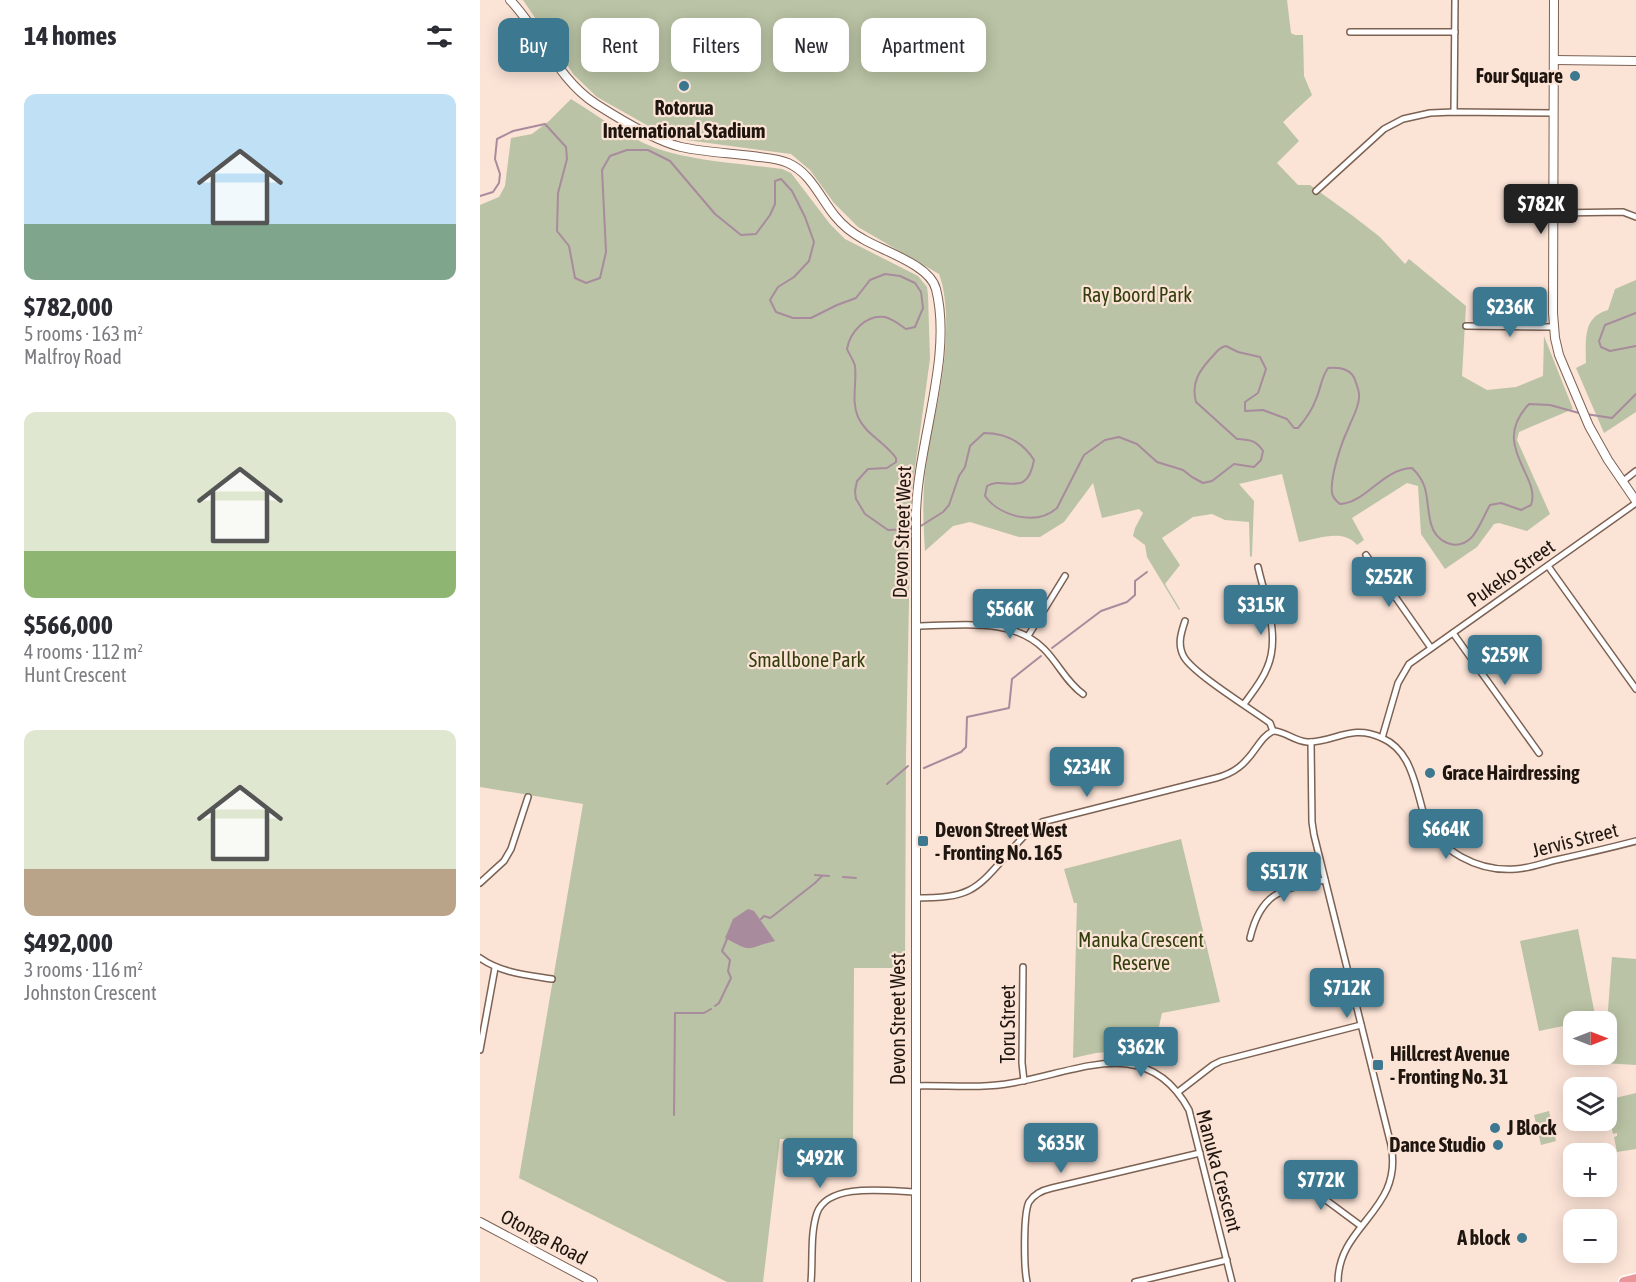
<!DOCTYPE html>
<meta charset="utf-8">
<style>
:root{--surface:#fff;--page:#f2f2f3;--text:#2b2b33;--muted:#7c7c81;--accent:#3c7890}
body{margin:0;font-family:"Asap Condensed",sans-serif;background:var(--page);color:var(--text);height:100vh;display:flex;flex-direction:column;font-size:22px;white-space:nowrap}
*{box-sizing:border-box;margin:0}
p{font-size:20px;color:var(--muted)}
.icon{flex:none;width:33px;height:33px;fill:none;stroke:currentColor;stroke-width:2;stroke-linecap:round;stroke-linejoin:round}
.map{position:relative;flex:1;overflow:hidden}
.drawer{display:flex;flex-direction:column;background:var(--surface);width:480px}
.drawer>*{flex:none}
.guide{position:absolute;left:18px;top:18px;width:570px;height:54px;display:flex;gap:12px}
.needle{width:39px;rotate:90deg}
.tools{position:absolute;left:1083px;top:1011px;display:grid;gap:12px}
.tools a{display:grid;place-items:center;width:54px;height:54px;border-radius:12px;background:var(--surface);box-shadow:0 3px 15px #0003;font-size:30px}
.price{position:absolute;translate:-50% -51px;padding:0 14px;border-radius:6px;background:var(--accent);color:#fff;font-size:20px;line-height:39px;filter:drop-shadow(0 2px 3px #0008)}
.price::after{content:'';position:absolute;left:50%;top:36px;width:18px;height:14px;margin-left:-9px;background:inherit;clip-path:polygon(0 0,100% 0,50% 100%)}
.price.selected{background:#222;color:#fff}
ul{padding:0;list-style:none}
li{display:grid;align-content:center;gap:12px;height:318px;padding:0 24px}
li span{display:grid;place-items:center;height:186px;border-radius:12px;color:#555}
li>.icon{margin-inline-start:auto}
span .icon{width:108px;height:108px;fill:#fffc;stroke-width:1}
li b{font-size:26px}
h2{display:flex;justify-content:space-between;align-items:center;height:72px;padding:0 24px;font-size:26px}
.tag{padding:0 21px;border-radius:12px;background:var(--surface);box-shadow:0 3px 15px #0003;font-size:21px;line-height:54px}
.tag.selected{background:var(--accent);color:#fff}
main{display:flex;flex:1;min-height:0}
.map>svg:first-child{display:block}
.green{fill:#bac3a5}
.water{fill:#a88b9d}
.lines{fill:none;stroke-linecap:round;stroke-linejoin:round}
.stream{stroke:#a88b9d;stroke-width:2}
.street-casing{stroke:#7c6253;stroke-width:8}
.secondary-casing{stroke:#7c6253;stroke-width:10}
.highway-casing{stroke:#fff;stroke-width:13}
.street{stroke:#fff;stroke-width:5}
.secondary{stroke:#fff;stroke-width:8}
.highway{stroke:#e99599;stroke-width:10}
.poi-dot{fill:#3c7890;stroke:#fbe3d6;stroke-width:2}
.labels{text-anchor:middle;stroke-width:4.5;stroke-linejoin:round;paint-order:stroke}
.poi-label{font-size:20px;font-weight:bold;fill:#201610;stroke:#fbe3d6;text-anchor:start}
.park-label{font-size:20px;fill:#323e0c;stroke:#fbe3d6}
.street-label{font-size:20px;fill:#201610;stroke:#fbe3d6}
</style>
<main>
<section class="drawer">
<h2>14 homes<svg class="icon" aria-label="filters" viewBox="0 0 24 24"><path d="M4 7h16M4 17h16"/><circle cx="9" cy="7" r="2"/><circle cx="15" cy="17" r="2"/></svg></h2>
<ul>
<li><span style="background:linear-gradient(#bfe0f5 70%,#7fa58c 0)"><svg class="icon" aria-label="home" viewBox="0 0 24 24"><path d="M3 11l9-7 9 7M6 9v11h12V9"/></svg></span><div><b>$782,000</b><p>5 rooms · 163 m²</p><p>Malfroy Road</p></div></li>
<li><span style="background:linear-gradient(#dfe7d0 75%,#8fb573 0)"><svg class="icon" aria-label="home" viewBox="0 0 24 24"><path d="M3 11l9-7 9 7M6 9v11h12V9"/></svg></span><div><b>$566,000</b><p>4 rooms · 112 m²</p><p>Hunt Crescent</p></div></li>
<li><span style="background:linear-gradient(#dfe7d0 75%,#b9a48a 0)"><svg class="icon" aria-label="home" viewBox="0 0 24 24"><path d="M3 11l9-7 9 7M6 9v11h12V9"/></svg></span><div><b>$492,000</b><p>3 rooms · 116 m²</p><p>Johnston Crescent</p></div></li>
</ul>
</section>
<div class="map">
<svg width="1156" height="1282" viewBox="0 0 1156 1282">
<rect width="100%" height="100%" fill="#fbe3d6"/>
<g class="green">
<path d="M43 0H807L811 33 815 35H823L824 76 832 95 803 122 819 141 797 163 818 185H830L873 216 900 237 925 264 929 259 986 306 982 376 1007 390 1036 387 1063 376 1064 336 1093 409 1039 432 1037 440 1070 514 1047 531 1019 523 1014 524 997 547 965 569 941 534 938 486 927 483 872 518 884 540 877 545C863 528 838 539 819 542L802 474 759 484 774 501 772 556 770 557 769 522 745 520 732 514 713 517 682 538 700 565 685 584 700 609 699 610 667 557 665 545 653 536 655 528 663 513 659 509 622 518 613 483 584 522 560 537H539L490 522 473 526 445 551C443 521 442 489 447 459 455 408 468 368 466 314 465 300 464 287 459 274L378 227 354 203 330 170 311 154 206 140 179 132 117 97 94 75Z"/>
<path d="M91 99C120 117 154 143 188 152 225 162 265 164 302 169L311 173 350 224 365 239 438 276 447 287 448 295 450 359 431 497 426 754 425 968H374L373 1139H300L283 1282H247L39 1178 103 804 0 787V205L19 197 25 186 31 138 52 134 69 121Z"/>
<path d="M1156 280V412L1124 433 1096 368 1106 363C1106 341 1102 317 1128 310L1135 289Z"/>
<path d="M701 839 740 1002 682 1013 672 1059 638 1051 616 1053 593 1058 597 903H594L584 869Z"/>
<path d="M1098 929 1116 1020 1094 1022 1093 1024 1059 1031 1040 941Z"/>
<path d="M1132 957 1156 959V1065L1123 1063 1124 1055 1126 1054 1127 1023Z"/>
<path d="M1156 1093V1149L1137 1152 1134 1137 1137 1136V1133L1133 1134 1130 1119 1133 1118 1132 1114 1128 1115 1127 1100Z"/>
<path d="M1069 1111 1076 1141 1061 1145 1054 1115Z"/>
</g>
<path class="water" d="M268 909 274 911 295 941C265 948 275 954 245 938L253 919Z"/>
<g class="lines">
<g class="stream">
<path d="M0 196 13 192 19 183 20 174 15 159 17 139 33 131 65 124 86 147 87 159 78 193 77 231 89 246 95 278 106 283 120 278 126 252 122 170 130 156 147 150H168L190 161 235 214 261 235 276 234 290 215 295 204V181L301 179 312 191 325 217 334 242 329 261 314 277 298 287 290 300 296 312 313 318H331L357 305 376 298 390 280 405 274 420 276 435 283 441 292 443 308 435 327 426 329C420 325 413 319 405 317 386 314 370 332 367 349 369 354 374 361 375 366 377 383 371 401 378 417 386 435 405 442 416 458V462L407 468 388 469 377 481 375 491 376 499 385 514 408 530 436 529 463 512 469 505 479 476 485 467 490 446 504 433C526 433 542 441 554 460 547 500 524 475 507 486L505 496C520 517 557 526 577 508L604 455 625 440 639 437 657 444 677 462 703 470 712 477 723 483 732 481 754 464 774 467 781 460 783 451C776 440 770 440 757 439L716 402C711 383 719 371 731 358 737 352 738 348 746 346L758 352 780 357 786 369 778 393 765 402V411L783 410 807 419 814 428H818C825 420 832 410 836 399 841 388 841 378 848 368 859 367 871 368 875 380 877 386 880 392 879 398 878 410 872 418 868 429 861 444 850 477 852 493 853 498 856 501 860 504 886 503 902 469 932 468 951 486 945 501 951 524 956 542 976 552 991 538 999 530 1004 515 1010 505L1021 503 1041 510 1051 505C1062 476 1009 446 1049 404L1070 405 1099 413 1132 418 1156 394"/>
<path d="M1156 313 1125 325 1119 341 1121 347 1130 351 1156 346"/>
<path d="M572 648 621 611 647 602 655 595V581L667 572"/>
<path d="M444 768 481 752 486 747 487 717 529 708 532 679 561 656"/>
<path d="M407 784 428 766"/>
<path d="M335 875 349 876"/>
<path d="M363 877 376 878"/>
<path d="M281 919 284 916 290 918 293 916 335 883 342 876"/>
<path d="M235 1006 239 1003 251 978 248 971 250 960 242 951 247 939"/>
<path d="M194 1115 195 1013H224L231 1009"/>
</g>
<g class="street-casing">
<g id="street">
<path d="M870 32H975"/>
<path d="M974 112 975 0"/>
<path d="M836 191 904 129 923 119 950 113 974 112 1074 113"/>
<path d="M1074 213 1143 212 1156 217"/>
<path d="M986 326 1074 327"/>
<path d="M1142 482 1156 471"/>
<path d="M886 555 951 648"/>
<path d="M1068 566 1156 689"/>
<path d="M705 621C701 633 697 645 704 657 714 674 771 709 790 723L793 731"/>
<path d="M436 626C479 626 531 616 564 649 579 664 586 682 603 694"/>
<path d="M973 633 1059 753"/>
<path d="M548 636 585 576"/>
<path d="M764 704C772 693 782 681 787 668 801 637 785 598 778 567"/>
<path d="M793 731C805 731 814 741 827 742 854 743 871 723 902 738 925 748 932 771 938 793 940 800 942 808 944 815 958 852 999 872 1036 869 1050 868 1063 863 1076 860 1103 854 1129 848 1156 841"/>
<path d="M902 738 918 683 929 664 1156 503"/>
<path d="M831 742 832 822 834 835 911 1145C924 1211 858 1224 858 1282"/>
<path d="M0 883 24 861 31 849 48 797"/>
<path d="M435 898C495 898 496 889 534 847 543 837 551 828 562 822L736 778C755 773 765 764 776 748 781 741 785 735 793 731"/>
<path d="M770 938C781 891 803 889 845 880"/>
<path d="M0 958C21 973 47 975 72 979"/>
<path d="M543 967 542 1063 544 1081"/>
<path d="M0 1050 15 968"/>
<path d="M435 1086C466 1085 500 1089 532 1083 598 1072 667 1033 709 1110L752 1282"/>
<path d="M698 1092 733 1065 741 1061 881 1025"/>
<path d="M823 1178 827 1186 881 1226"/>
<path d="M331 1282C333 1260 330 1234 337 1213 348 1182 408 1191 435 1192"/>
<path d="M547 1282C544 1269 543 1214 549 1202 554 1194 563 1190 572 1188L720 1153"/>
<path d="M655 1282 747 1260"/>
</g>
</g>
<g class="secondary-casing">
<g id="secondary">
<path d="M30 0C61 32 77 79 116 104 138 118 175 141 201 147 224 152 249 153 272 156 284 158 297 158 308 163 331 173 340 198 355 216 363 226 372 233 383 239 403 251 450 265 456 289 473 357 438 441 436 513V1282"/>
<path d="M1074 0 1073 313 1075 338 1079 355 1109 426 1128 460 1156 501"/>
<path d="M1074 60 1156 61"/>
<path d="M0 1222 113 1282"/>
</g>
</g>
<g class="highway-casing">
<path id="highway" d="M1144 1282 1156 1279"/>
</g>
<use href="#street" class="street"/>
<use href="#secondary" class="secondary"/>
<use href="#highway" class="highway"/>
</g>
<g class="poi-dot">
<circle cx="1095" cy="76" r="6"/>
<circle cx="204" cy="86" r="6"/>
<circle cx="950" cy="773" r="6"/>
<rect x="437" y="835" width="12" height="12" rx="3"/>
<rect x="892" y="1059" width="12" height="12" rx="3"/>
<circle cx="1015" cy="1128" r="6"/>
<circle cx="1018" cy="1145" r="6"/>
<circle cx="1042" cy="1238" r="6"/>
</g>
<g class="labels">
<g class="poi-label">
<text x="1083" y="83" text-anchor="end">Four Square</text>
<text x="204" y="115" text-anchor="middle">Rotorua<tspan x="204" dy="23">International Stadium</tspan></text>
<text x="962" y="780">Grace Hairdressing</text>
<text x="455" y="837">Devon Street West<tspan x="455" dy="23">- Fronting No. 165</tspan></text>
<text x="910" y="1061">Hillcrest Avenue<tspan x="910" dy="23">- Fronting No. 31</tspan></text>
<text x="1027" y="1135">J Block</text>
<text x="1006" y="1152" text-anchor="end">Dance Studio</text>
<text x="1030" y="1245" text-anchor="end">A block</text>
</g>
<g class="park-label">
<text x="657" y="302">Ray Boord Park</text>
<text x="327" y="667">Smallbone Park</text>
<text x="661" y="947">Manuka Crescent<tspan x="661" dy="23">Reserve</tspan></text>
</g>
<g class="street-label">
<text transform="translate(422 532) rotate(-88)" y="7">Devon Street West</text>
<text transform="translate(1031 573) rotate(-35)" y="7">Pukeko Street</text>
<text transform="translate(1095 840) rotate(-14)" y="7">Jervis Street</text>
<text transform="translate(418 1019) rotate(-90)" y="7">Devon Street West</text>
<text transform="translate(528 1024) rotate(-90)" y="7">Toru Street</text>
<text transform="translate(739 1171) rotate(75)" y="7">Manuka Crescent</text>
<text transform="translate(64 1237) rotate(28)" y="7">Otonga Road</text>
</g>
</g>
</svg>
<div class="tools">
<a><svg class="needle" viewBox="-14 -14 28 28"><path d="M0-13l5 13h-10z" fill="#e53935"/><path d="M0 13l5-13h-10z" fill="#7c7c81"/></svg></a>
<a><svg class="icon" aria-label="layers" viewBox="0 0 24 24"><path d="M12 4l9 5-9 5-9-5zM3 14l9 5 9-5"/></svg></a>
<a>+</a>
<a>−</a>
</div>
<b class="price selected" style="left:1061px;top:235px">$782K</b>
<b class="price" style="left:1030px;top:338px">$236K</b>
<b class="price" style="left:909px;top:608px">$252K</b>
<b class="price" style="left:781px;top:636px">$315K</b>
<b class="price" style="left:530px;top:640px">$566K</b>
<b class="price" style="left:1025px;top:686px">$259K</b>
<b class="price" style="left:607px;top:798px">$234K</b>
<b class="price" style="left:966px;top:860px">$664K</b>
<b class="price" style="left:804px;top:903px">$517K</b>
<b class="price" style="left:867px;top:1019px">$712K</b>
<b class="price" style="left:661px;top:1078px">$362K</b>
<b class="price" style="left:581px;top:1174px">$635K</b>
<b class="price" style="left:340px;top:1189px">$492K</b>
<b class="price" style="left:841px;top:1211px">$772K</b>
<div class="guide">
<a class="tag selected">Buy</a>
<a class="tag">Rent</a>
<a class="tag">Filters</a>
<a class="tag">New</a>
<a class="tag">Apartment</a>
</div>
</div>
</main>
